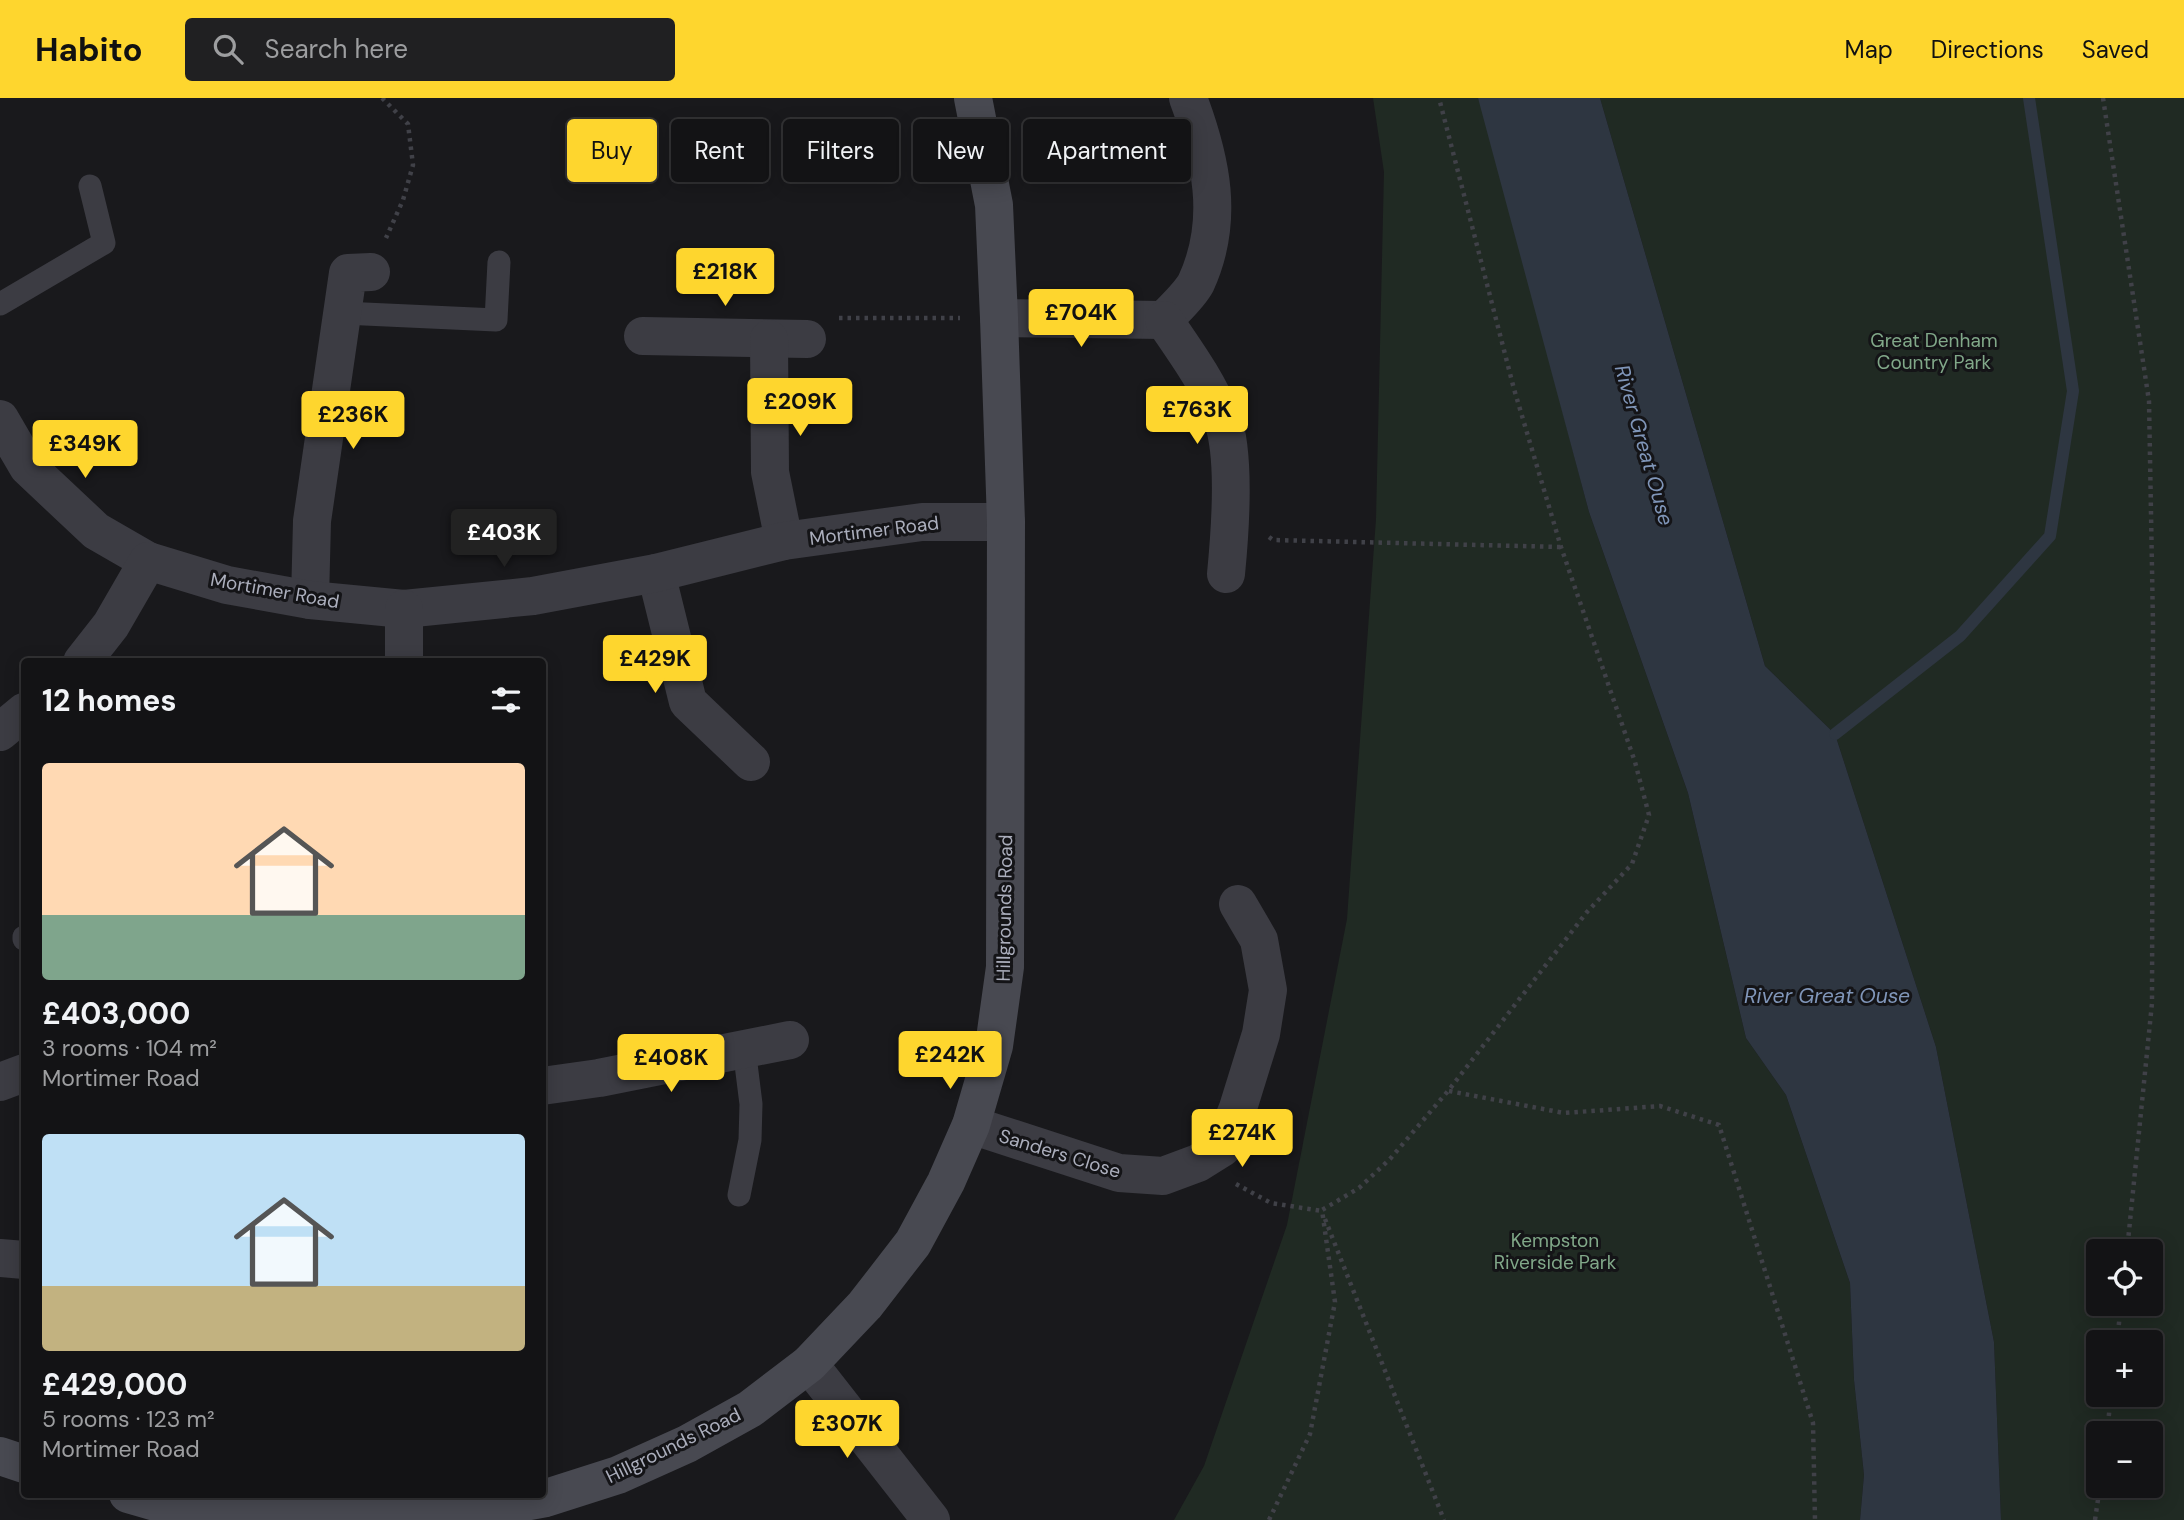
<!DOCTYPE html>
<meta charset="utf-8">
<style>
:root{--surface:#131315;--page:#202022;--text:#f1f3f6;--muted:#9d9ea0;--line:#323234;--accent:#fed62e}
body{margin:0;font-family:"DM Sans",sans-serif;background:var(--page);color:var(--text);height:100vh;display:flex;flex-direction:column;font-size:26px;white-space:nowrap}
*{box-sizing:border-box;margin:0}
p{font-size:23px;color:var(--muted)}
.icon{flex:none;width:38px;height:38px;fill:none;stroke:currentColor;stroke-width:2;stroke-linecap:round;stroke-linejoin:round}
.map{position:relative;flex:1;overflow:hidden}
.sheet{position:absolute;left:21px;top:560px;width:525px;height:840px;display:flex;flex-direction:column;background:var(--surface);border-radius:7px;box-shadow:0 4px 18px #0003,0 0 0 2px var(--line)}
.sheet>*{flex:none}
.banner{position:absolute;left:567px;top:21px;width:665px;height:63px;display:flex;gap:14px}
.tools{position:absolute;left:2086px;top:1141px;display:grid;gap:14px}
.tools a{display:grid;place-items:center;width:77px;height:77px;border-radius:7px;background:var(--surface);box-shadow:0 4px 18px #0003,0 0 0 2px var(--line);font-size:35px}
.price{position:absolute;translate:-50% -60px;padding:0 16px;border-radius:7px;background:var(--accent);color:#111;font-size:23px;line-height:46px;filter:drop-shadow(0 2px 4px #0008)}
.price::after{content:'';position:absolute;left:50%;top:42px;width:21px;height:16px;margin-left:-10px;background:inherit;clip-path:polygon(0 0,100% 0,50% 100%)}
.price.current{background:#222;color:#fff}
ul{padding:0;list-style:none}
li{display:grid;align-content:center;gap:14px;height:371px;padding:0 21px}
li span{display:grid;place-items:center;height:217px;border-radius:7px;color:#555}
li>.icon{margin-inline-start:auto}
span .icon{width:126px;height:126px;fill:#fffc;stroke-width:1}
li b{font-size:30px}
h2{display:flex;justify-content:space-between;align-items:center;height:84px;padding:0 21px;font-size:30px}
.chip{padding:0 24px;border-radius:7px;background:var(--surface);box-shadow:0 4px 18px #0003,0 0 0 2px var(--line);font-size:24px;line-height:63px}
.chip.current{background:var(--accent);color:#111}
header{display:flex;align-items:center;gap:42px;box-sizing:border-box;height:98px;padding:0 35px;background:var(--accent);color:#111}
header strong{font-size:33px}
nav{display:flex;gap:38px;margin-inline-start:auto;font-size:24px}
.search{width:490px;height:63px;background:var(--page);display:flex;align-items:center;gap:18px;box-sizing:border-box;padding:0 24px;border-radius:7px;color:var(--muted);font-size:26px}
.map>svg:first-child{display:block}
.green{fill:#202a23;fill-rule:evenodd}
.water{fill:#2e3641}
.lines{fill:none;stroke-linecap:round;stroke-linejoin:round}
.stream{stroke:#2e3641;stroke-width:12}
.path{stroke:#404148;stroke-width:4.5;stroke-dasharray:3.5 5;stroke-linecap:butt}
.lane{stroke:#3c3c43;stroke-width:23}
.street{stroke:#3c3c43;stroke-width:38}
.secondary{stroke:#484951;stroke-width:38}
.labels{text-anchor:middle;stroke-width:6;stroke-linejoin:round;paint-order:stroke}
.park-label{font-size:19px;fill:#81a889;stroke:#141417}
.street-label{font-size:19px;fill:#abaebc;stroke:#141417}
.water-label{font-size:21px;font-style:italic;fill:#8096b9;stroke:#141417}
</style>
<header>
<strong>Habito</strong>
<div class="search"><svg class="icon" aria-label="search" viewBox="0 0 24 24"><circle cx="10" cy="10" r="6"/><path d="M15 15l6 6"/></svg>Search here</div>
<nav><a>Map</a><a>Directions</a><a>Saved</a></nav>
</header>
<div class="map">
<svg width="2184" height="1422" viewBox="0 0 2184 1422">
<rect width="100%" height="100%" fill="#19191c"/>
<g class="green">
<path d="M1373 0H1478L1486 22 1589 414 1688 695 1746 940 1786 997 1850 1185 1854 1282 1864 1377 1860 1422H1174L1204 1368 1287 1127 1347 821 1376 421 1384 74Z"/>
<path d="M1600 0H2184V1422H2001L1994 1244 1936 949 1835 636 1765 568ZM2098 1153H2151V1206H2098ZM2098 1244H2151V1297H2098ZM2098 1335H2151V1388H2098Z"/>
</g>
<path class="water" d="M1478 0H1600L1765 568 1835 636 1936 949 1994 1244 2001 1422H1860L1864 1377 1854 1282 1850 1185 1786 997 1746 940 1688 695 1589 414Z"/>
<g class="lines">
<path class="stream" d="M1835 636 1960 538 2050 438 2073 293 2029 0"/>
<g class="path">
<path d="M382 0 408 26 413 67 403 102 386 140"/>
<path d="M2103 0 2149 303 2153 527 2152 905 2127 1153"/>
<path d="M839 220H960"/>
<path d="M1269 439 1273 442 1561 449"/>
<path d="M1449 993 1564 1015 1660 1008 1719 1027 1813 1325 1815 1422"/>
<path d="M1236 1086 1271 1105 1322 1113"/>
<path d="M1325 1121 1444 1422"/>
<path d="M2117 1244 2121 1206"/>
<path d="M2107 1335 2111 1297"/>
<path d="M1269 1422 1310 1336 1335 1204 1322 1112 1359 1090 1390 1061 1448 993 1587 814 1632 766 1649 717 1635 664 1561 449 1514 291 1439 0"/>
<path d="M2095 1422 2100 1388"/>
</g>
<g class="lane">
<path d="M0 206 104 145 90 88"/>
<path d="M343 215 496 222 499 164"/>
<path d="M24 839V841"/>
<path d="M739 1097 750 1042 751 1006 744 950"/>
</g>
<g class="street">
<path d="M999 220 1164 222C1174 211 1189 198 1196 185 1225 122 1211 61 1188 0"/>
<path d="M1164 222C1185 253 1208 284 1222 320 1236 357 1230 435 1226 476"/>
<path d="M643 238 807 241"/>
<path d="M769 241 770 374 784 443"/>
<path d="M0 321 28 369 96 433 148 463"/>
<path d="M656 475 688 604 751 664"/>
<path d="M310 502 312 423 348 175 371 174"/>
<path d="M82 564 111 527 148 463 227 487 310 502 404 511 533 498 656 475 784 443 922 424H1006"/>
<path d="M404 564V511"/>
<path d="M0 634 24 614"/>
<path d="M0 984 24 975"/>
<path d="M542 988 599 980 790 942"/>
<path d="M971 1027 1119 1075 1163 1078 1198 1065 1222 1050 1238 1010 1261 936 1268 892 1259 842 1238 806"/>
<path d="M0 1160 24 1162"/>
<path d="M809 1266 931 1422"/>
</g>
<g class="secondary">
<path d="M0 1358 24 1366"/>
<path d="M128 1396 166 1407 263 1419 370 1421 460 1416 546 1400 618 1377 687 1346 750 1311 809 1266 865 1207 913 1145 946 1084 971 1027 994 948 1005 869 1006 424 999 220 994 107 973 0"/>
</g>
</g>
<g class="labels">
<g class="park-label">
<text x="1934" y="249">Great Denham<tspan x="1934" dy="22">Country Park</tspan></text>
<text x="1555" y="1149">Kempston<tspan x="1555" dy="22">Riverside Park</tspan></text>
</g>
<g class="street-label">
<text transform="translate(874 432) rotate(-7)" y="7">Mortimer Road</text>
<text transform="translate(275 492) rotate(10)" y="7">Mortimer Road</text>
<text transform="translate(1004 810) rotate(-89)" y="7">Hillgrounds Road</text>
<text transform="translate(1060 1055) rotate(17)" y="7">Sanders Close</text>
<text transform="translate(673 1347) rotate(-26)" y="7">Hillgrounds Road</text>
</g>
<g class="water-label">
<text transform="translate(1644 347) rotate(74)" y="7">River Great Ouse</text>
<text x="1827" y="905">River Great Ouse</text>
</g>
</g>
</svg>
<div class="tools">
<a><svg class="icon" aria-label="locate" viewBox="0 0 24 24"><circle cx="12" cy="12" r="6"/><path d="M12 2v4M12 18v4M2 12h4M18 12h4"/></svg></a>
<a>+</a>
<a>−</a>
</div>
<b class="price" style="left:725px;top:210px">£218K</b>
<b class="price" style="left:1081px;top:251px">£704K</b>
<b class="price" style="left:800px;top:340px">£209K</b>
<b class="price" style="left:1197px;top:348px">£763K</b>
<b class="price" style="left:353px;top:353px">£236K</b>
<b class="price" style="left:85px;top:382px">£349K</b>
<b class="price current" style="left:504px;top:471px">£403K</b>
<b class="price" style="left:655px;top:597px">£429K</b>
<b class="price" style="left:950px;top:993px">£242K</b>
<b class="price" style="left:671px;top:996px">£408K</b>
<b class="price" style="left:1242px;top:1071px">£274K</b>
<b class="price" style="left:847px;top:1362px">£307K</b>
<div class="banner">
<a class="chip current">Buy</a>
<a class="chip">Rent</a>
<a class="chip">Filters</a>
<a class="chip">New</a>
<a class="chip">Apartment</a>
</div>
<section class="sheet">
<h2>12 homes<svg class="icon" aria-label="filters" viewBox="0 0 24 24"><path d="M4 7h16M4 17h16"/><circle cx="9" cy="7" r="2"/><circle cx="15" cy="17" r="2"/></svg></h2>
<ul>
<li><span style="background:linear-gradient(#ffd9b3 70%,#7fa58c 0)"><svg class="icon" aria-label="home" viewBox="0 0 24 24"><path d="M3 11l9-7 9 7M6 9v11h12V9"/></svg></span><div><b>£403,000</b><p>3 rooms · 104 m²</p><p>Mortimer Road</p></div></li>
<li><span style="background:linear-gradient(#bfe0f5 70%,#c2b280 0)"><svg class="icon" aria-label="home" viewBox="0 0 24 24"><path d="M3 11l9-7 9 7M6 9v11h12V9"/></svg></span><div><b>£429,000</b><p>5 rooms · 123 m²</p><p>Mortimer Road</p></div></li>
</ul>
</section>
</div>
